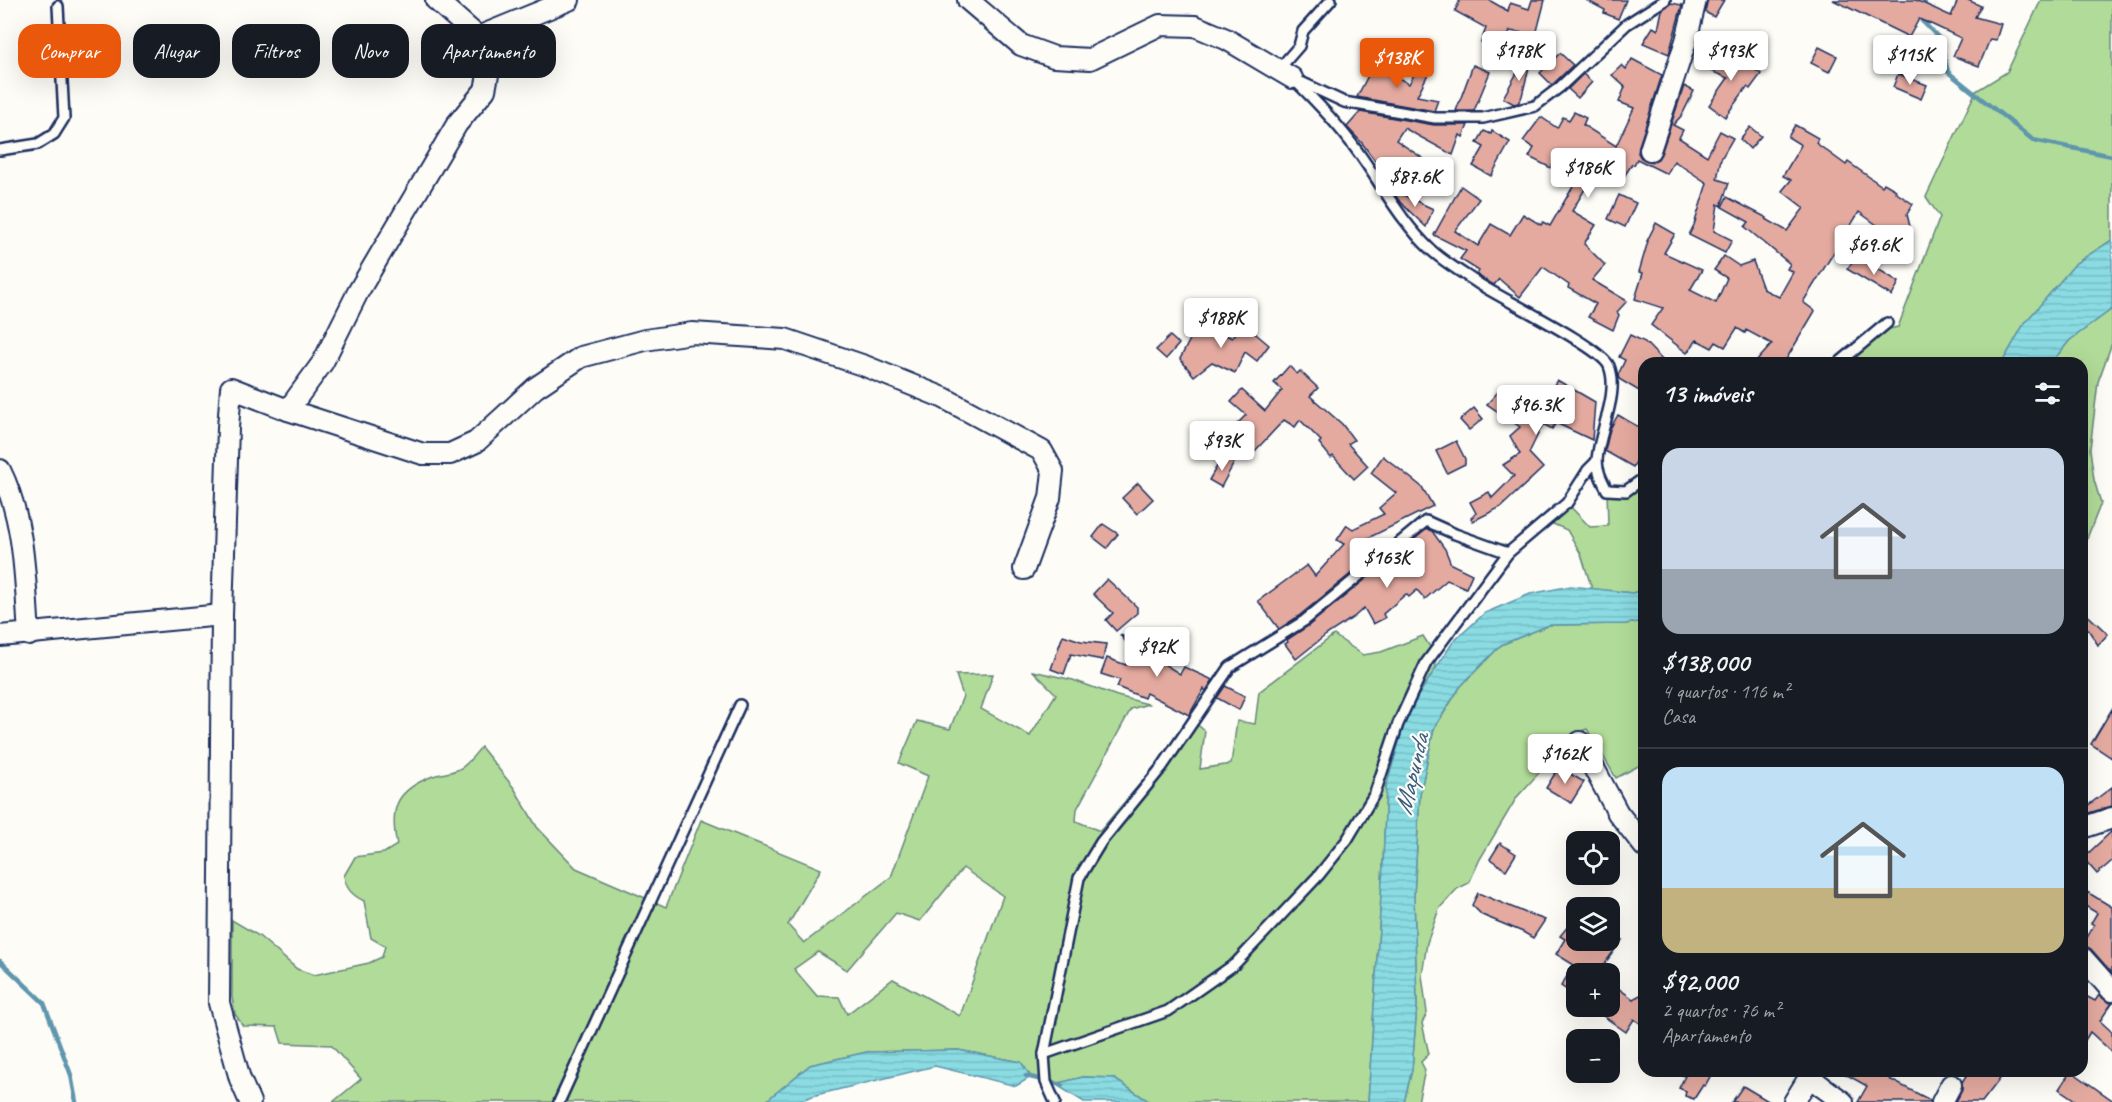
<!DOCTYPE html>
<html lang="pt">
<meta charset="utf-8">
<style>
:root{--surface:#171b24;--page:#20242c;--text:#f1f3f6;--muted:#9ea1a6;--line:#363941;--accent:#ea580c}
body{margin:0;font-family:Caveat,sans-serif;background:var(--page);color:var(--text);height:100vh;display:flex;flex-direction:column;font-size:22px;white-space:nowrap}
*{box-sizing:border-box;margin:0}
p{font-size:20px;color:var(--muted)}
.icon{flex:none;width:33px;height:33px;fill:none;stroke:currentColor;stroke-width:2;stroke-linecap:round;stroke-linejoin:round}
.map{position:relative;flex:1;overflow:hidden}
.panel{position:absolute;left:1638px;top:357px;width:450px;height:720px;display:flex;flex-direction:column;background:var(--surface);border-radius:18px;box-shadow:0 6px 24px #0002}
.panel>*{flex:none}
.hud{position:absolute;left:18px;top:24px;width:570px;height:54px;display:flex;gap:12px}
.buttons{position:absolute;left:1566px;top:831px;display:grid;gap:12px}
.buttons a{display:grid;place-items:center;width:54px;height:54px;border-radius:12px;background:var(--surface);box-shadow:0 6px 24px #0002;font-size:30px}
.price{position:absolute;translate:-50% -51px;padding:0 14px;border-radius:6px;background:#fff;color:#222;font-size:20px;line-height:39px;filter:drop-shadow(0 2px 3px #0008)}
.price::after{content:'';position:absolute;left:50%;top:36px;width:18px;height:14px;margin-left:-9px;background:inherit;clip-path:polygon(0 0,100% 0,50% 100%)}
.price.selected{background:var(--accent);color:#fff}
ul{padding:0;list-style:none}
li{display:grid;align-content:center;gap:12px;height:318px;padding:0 24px}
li+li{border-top:2px solid var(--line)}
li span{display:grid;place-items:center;height:186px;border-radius:18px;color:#555}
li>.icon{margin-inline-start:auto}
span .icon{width:108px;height:108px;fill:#fffc;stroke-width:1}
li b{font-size:26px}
h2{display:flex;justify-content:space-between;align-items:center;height:72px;padding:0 24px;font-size:26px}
.pill{padding:0 21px;border-radius:18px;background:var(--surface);box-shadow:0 6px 24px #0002;font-size:21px;line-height:54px}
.pill.selected{background:var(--accent);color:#fff}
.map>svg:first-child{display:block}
.grass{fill:#b1db98;stroke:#66857b;stroke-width:1.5;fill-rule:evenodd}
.water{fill:url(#water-rules);stroke:#5e96ad;stroke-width:1.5}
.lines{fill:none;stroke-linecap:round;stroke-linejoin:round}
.stream{stroke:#5e96ad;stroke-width:4.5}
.building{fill:#e4aaa0;stroke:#1b2f5e;stroke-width:1.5}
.lane-casing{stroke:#1b2f5e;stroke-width:14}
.street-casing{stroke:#1b2f5e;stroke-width:24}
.lane{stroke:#fdfcf7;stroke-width:9}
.street{stroke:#fdfcf7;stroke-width:20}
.labels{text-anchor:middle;stroke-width:4.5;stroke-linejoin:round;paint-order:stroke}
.water-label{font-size:26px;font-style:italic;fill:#375a7f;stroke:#fdfcf7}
</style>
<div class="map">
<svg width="2112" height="1102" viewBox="0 0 2112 1102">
<defs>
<pattern id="water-rules" width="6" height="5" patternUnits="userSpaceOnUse" patternTransform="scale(1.5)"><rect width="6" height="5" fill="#8adbe2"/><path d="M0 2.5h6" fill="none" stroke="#76bcc4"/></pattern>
</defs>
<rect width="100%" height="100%" fill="#fdfcf7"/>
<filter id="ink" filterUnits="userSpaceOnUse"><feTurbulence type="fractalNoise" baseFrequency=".0167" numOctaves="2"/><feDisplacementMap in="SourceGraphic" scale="12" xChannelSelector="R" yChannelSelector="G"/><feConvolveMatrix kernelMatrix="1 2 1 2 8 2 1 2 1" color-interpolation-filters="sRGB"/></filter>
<g filter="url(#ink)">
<g class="grass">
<path d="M2041 0H2112V240L2076 263 2024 324 2002 363H1839L1875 332 1898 327 1940 217 1926 197 1976 91 2007 72Z"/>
<path d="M2112 309V343L2098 382 2090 449 2094 480 2101 503 2082 551V363H2051L2070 340Z"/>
<path d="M1644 478V590L1632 593 1592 589 1581 554 1567 530 1546 521 1567 503 1590 527 1608 526 1607 490 1626 491Z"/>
<path d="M1644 621V763L1616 778 1587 729 1574 734 1517 797 1480 859 1469 883 1457 889 1439 909 1427 943 1422 975 1427 1013 1422 1023 1429 1054 1421 1062 1425 1070 1418 1102H1404L1412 1070 1417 1005 1414 895 1420 794 1434 729 1460 687 1501 645 1549 625 1626 624Z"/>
<path d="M1334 635 1363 655 1381 652 1423 636 1434 653 1436 668 1408 711 1386 787 1383 865 1368 1102H1150L1113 1078 1083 1077 1055 1084 1031 1077 1021 1062 958 1050 867 1052 810 1065 765 1102H333L361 1079 331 1045 282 1043 277 1027 243 1026 235 1014 232 997V920L259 936 297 969 314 975 369 963 382 957 385 946 371 938 364 901C352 895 346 889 344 876L355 857 384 853 397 845C389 808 396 790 433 776 442 773 453 773 461 768 468 764 475 754 481 747L514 788 537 827 576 868 666 907 701 820 821 869 788 925 804 943 891 877 928 776 899 763 917 721 950 729 963 696 956 675 993 674 981 709 1030 736 1056 694 1033 671 1073 680 1117 696 1148 704 1131 709 1077 809 1076 821 1100 831 1160 760 1194 722 1205 731 1200 769 1231 764 1237 721 1255 724 1259 692ZM963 868 1003 896 960 1016 893 979 847 1014 839 997 817 996 794 969 818 952 847 970 896 913 920 921Z"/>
</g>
<g class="water">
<path d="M2112 240V309L2070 340 2051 363H2002L2024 324 2076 263Z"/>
<path d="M1571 586 1632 593 1644 590V621L1626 624 1549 625 1501 645 1460 687 1434 728 1420 794 1414 895 1417 1005 1412 1070 1404 1102H1368L1383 865 1386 787 1408 711 1453 642 1485 613 1530 594Z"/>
<path d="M958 1050 1021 1062 1031 1077 1016 1086 935 1066 816 1095 795 1102H765L810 1065 867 1052Z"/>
<path d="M1083 1077 1113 1078 1150 1102H1084L1055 1084Z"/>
</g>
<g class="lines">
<g class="stream">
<path d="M1925 0 1922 21 1940 39 1948 72 2033 140 2112 156"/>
<path d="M0 961 44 1003 71 1075 76 1102"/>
<path d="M1026 1076 1062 1085"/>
</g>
</g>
<g class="building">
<path d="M1460 0H1489L1508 11 1510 3 1529 9 1532 0H1545L1536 35 1510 31 1503 50 1481 42 1486 28 1455 11Z"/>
<path d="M1586 0H1626L1618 19 1604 13 1605 10Z"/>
<path d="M1708 0H1724L1714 17 1705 12Z"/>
<path d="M1833 0H1916L1951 16 1958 0H1968L1981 6 1975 17 2001 24 1996 40 1990 39 1979 66 1953 56 1961 38 1933 25 1919 19 1909 37Z"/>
<path d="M1671 3 1682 5 1669 54 1643 43 1653 27 1658 30 1662 10Z"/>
<path d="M1819 47 1837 56 1829 72 1811 63Z"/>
<path d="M1528 53 1532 55 1522 96 1518 103 1514 104 1503 98Z"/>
<path d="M1560 53 1573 65 1552 85 1540 73Z"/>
<path d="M1706 55 1729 64 1735 55 1761 74 1750 89 1747 87 1725 117 1709 105 1728 78 1701 67Z"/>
<path d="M1632 59 1662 75 1639 146 1638 153 1641 158 1652 162 1658 159 1661 154 1684 86 1694 91 1682 115 1673 125 1683 130 1679 138 1707 156 1720 131 1733 138 1721 159 1717 179 1729 183 1721 206 1718 204 1714 231 1732 240 1725 253 1689 235 1694 225 1707 183 1674 161 1667 174 1637 159 1634 165 1632 164 1618 186 1595 172 1572 211 1596 225 1584 244 1605 265 1592 280 1627 301 1617 312 1619 315 1613 330 1588 317 1596 304 1568 288 1569 285 1543 267 1520 297 1499 279 1494 285 1483 279 1477 274 1479 271 1460 259 1466 251 1434 235 1461 186 1479 199 1455 231 1478 246 1491 224 1510 235 1523 214 1541 225 1543 222 1550 226 1581 173 1558 154 1551 168 1529 157 1534 148 1523 141 1541 117 1557 128 1563 117 1569 120 1574 112 1586 118 1583 125 1616 146 1634 108 1619 102 1625 87 1612 75 1622 65 1626 69Z"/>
<path d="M1420 63 1431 68 1417 96 1438 100 1434 111 1357 97 1374 64 1409 84Z"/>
<path d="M1473 65 1490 72 1474 111H1456Z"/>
<path d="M1583 74 1592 82 1578 98 1568 89Z"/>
<path d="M1898 74 1927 85 1921 99 1893 87Z"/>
<path d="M1360 112 1434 125H1468L1463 137 1460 135 1453 155 1404 128 1396 140 1428 162 1409 186 1392 174 1389 177 1378 167 1379 166 1362 143 1347 127Z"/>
<path d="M1795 125 1818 138 1816 143 1846 165 1848 162 1882 186 1884 183 1896 190 1895 192 1913 204 1907 214 1911 231 1872 238 1881 228 1859 212 1803 302 1815 311 1784 363H1755L1772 344 1746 330 1745 333 1737 328 1725 347 1716 342 1712 348 1697 340 1687 353 1651 325 1663 308 1635 299 1643 273 1639 272 1648 241H1647L1656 223 1675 234 1664 253 1702 270 1690 290 1716 303 1727 278 1714 270 1724 256 1739 266 1753 261 1763 289 1779 297 1793 272 1787 269 1790 264 1745 227 1749 222 1722 207 1727 197 1767 218 1766 219 1787 231 1804 208 1782 191 1791 180 1783 176 1801 145 1788 137Z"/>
<path d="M1750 127 1761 136 1750 149 1740 139Z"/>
<path d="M1484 131 1491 134 1492 131 1510 142 1491 176 1473 166 1484 147 1477 143Z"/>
<path d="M1391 189 1433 209 1426 227 1400 202Z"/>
<path d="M1619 195 1636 203 1625 227 1608 219Z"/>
<path d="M1857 256 1899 282 1892 296 1847 269Z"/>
<path d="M1199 322 1232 338 1244 324 1269 345 1257 361 1245 352 1235 373 1212 362 1194 376 1180 359Z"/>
<path d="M1630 335 1645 342 1665 363H1644V394L1619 379 1618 375 1625 360 1619 357Z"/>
<path d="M1170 336 1179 344 1166 359 1156 350Z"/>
<path d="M1289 366 1297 374 1300 371 1318 388 1310 396 1342 424 1354 440 1348 444 1368 466 1354 479 1333 456 1331 458 1319 443 1321 441 1300 420 1295 427 1284 420 1254 452 1232 429 1246 415 1231 402 1242 390 1265 411 1282 390 1274 383Z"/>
<path d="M1557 380 1595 402 1592 440 1556 423 1552 429 1543 424 1529 453 1543 468 1501 507 1473 521 1471 518 1476 513 1470 502 1489 492 1492 498 1514 476 1503 465 1520 454 1510 436 1520 427 1487 404 1498 392 1505 399 1508 395 1536 414Z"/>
<path d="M1474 408 1483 419 1469 430 1460 420Z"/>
<path d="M1618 415 1642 429 1638 437 1644 441V447L1633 467 1605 451 1610 429Z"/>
<path d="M1456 441 1465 459V464L1447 473 1436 451Z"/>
<path d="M1223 456 1234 463 1221 487 1209 480Z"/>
<path d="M1383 456 1422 487 1433 506 1364 540 1374 555 1300 615 1279 629 1258 601 1307 565 1315 576 1344 544 1337 540 1347 525 1353 529 1384 514 1379 508 1396 493 1371 473Z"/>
<path d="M1138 483 1153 499 1137 514 1122 498Z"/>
<path d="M1103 524 1118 534 1107 548 1093 537Z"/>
<path d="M1427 529 1432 531 1445 549 1451 564 1472 574 1466 588 1447 580 1425 599 1417 590 1409 597 1406 594 1383 614 1385 618 1373 624 1364 608 1354 617 1326 635 1296 659 1285 644 1288 642 1287 640 1308 626Z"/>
<path d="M1107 579 1137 607V613L1116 631 1106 620 1113 613 1093 594Z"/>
<path d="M2082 610 2108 634 2098 645 2082 620Z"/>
<path d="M1063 635 1081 641 1106 644 1103 660 1071 654 1064 674 1051 669Z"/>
<path d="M1120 635 1163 652 1159 661 1180 674 1184 667 1213 680 1206 691 1204 689 1189 715 1146 693 1144 698 1117 687 1120 680 1101 674 1107 658 1126 665 1132 649Z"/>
<path d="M1225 686 1245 696 1239 710 1217 698Z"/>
<path d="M2112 709V758L2091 744Z"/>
<path d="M1559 767 1584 782 1571 803 1546 788Z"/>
<path d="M2112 787V806L2082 815V810Z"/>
<path d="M2112 831V861L2097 874 2083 858Z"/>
<path d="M1500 843 1516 854 1506 870 1490 859Z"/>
<path d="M2082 889 2112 907V973L2091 949 2083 945 2094 925 2091 923 2097 913 2082 904Z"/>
<path d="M1478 893 1526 913 1545 920 1533 938 1523 932 1482 915 1472 905Z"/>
<path d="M1576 920V940H1622L1597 974H1576V996L1561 986 1574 965 1556 954 1565 939 1560 936 1569 925 1572 928Z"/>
<path d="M1610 982 1633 999 1644 993V1026L1634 1019 1626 1032 1589 1006H1610Z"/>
<path d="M2082 994 2095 1001 2099 995 2108 1002 2112 1003 2100 1021 2112 1032V1052L2090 1032 2082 1045Z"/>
<path d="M1673 1071H1713L1705 1086 1703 1085 1694 1099 1685 1096 1686 1091 1679 1088 1685 1076Z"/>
<path d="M1840 1071H1893L1889 1079 1930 1100V1102H1858L1867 1086Z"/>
<path d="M1969 1071H2006L1982 1102H1956L1962 1090V1082Z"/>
<path d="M2071 1071 2112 1100V1102H2078L2059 1089Z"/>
<path d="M1743 1086 1770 1102H1732Z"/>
</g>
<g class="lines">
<g class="lane-casing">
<g id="lane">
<path d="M1279 69 1299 46 1303 31 1331 0"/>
<path d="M1292 78C1316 101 1338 124 1358 152 1382 185 1401 222 1431 250 1444 262 1461 272 1476 282 1498 297 1601 347 1609 366 1620 394 1599 431 1597 460 1597 471 1602 480 1607 490L1626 491 1644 478"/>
<path d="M1299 81 1344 102 1435 118H1483L1535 106 1560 87 1627 24 1665 0"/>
<path d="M0 150 38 144 54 134 64 118 58 6"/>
<path d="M1839 363 1887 323"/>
<path d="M1044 1054 1168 1011 1235 964 1319 875 1347 840 1375 793 1398 724 1426 663 1508 553"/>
<path d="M559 1102 740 705"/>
<path d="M1055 1102 1046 1082 1044 1054 1079 878 1101 842 1162 767 1230 667 1304 621 1426 521 1455 534 1508 553 1567 503 1588 470 1597 461"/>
</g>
</g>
<g class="street-casing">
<g id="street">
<path d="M968 0 1021 45 1054 57 1090 59 1160 25 1195 26 1226 39 1292 78"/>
<path d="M478 37 569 0"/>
<path d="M1650 150 1686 41 1696 0"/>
<path d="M288 410 323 362 358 292 457 124 485 90 491 60 478 37 436 0"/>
<path d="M0 470C25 520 25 579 29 635"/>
<path d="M0 636 222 615"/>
<path d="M1580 742 1618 813 1644 846"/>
<path d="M2082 828 2112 818"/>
<path d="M2082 957 2112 991"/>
<path d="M1809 1077 1843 1102"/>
<path d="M250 1102 240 1079 219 1003 222 615 228 428 231 388 288 410 423 454H450L476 442 535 388 581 357 645 340 692 333 785 339 865 366 944 398 1042 451 1053 471 1050 498 1024 569"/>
<path d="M1794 1102 1813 1071"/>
<path d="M1942 1102 1951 1085"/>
</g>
</g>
<use href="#lane" class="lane"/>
<use href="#street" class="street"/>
</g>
</g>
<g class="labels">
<g class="water-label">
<text transform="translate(1411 774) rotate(-77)" y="9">Mapunda</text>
</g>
</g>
</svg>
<div class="buttons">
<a><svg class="icon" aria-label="locate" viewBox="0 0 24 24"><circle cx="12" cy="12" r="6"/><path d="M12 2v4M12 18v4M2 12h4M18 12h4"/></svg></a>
<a><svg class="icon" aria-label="layers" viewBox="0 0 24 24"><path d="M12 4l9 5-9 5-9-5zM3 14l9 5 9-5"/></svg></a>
<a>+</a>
<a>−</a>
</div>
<b class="price" style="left:1519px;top:82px">$178K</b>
<b class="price" style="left:1731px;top:82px">$193K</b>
<b class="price" style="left:1910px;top:86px">$115K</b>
<b class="price selected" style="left:1397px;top:89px">$138K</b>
<b class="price" style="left:1588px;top:199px">$186K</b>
<b class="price" style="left:1415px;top:208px">$87.6K</b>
<b class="price" style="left:1874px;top:276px">$69.6K</b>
<b class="price" style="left:1221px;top:349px">$188K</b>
<b class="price" style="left:1536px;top:436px">$96.3K</b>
<b class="price" style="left:1222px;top:472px">$93K</b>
<b class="price" style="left:1387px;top:589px">$163K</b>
<b class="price" style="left:1157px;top:678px">$92K</b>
<b class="price" style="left:1565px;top:785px">$162K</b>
<div class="hud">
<a class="pill selected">Comprar</a>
<a class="pill">Alugar</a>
<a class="pill">Filtros</a>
<a class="pill">Novo</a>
<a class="pill">Apartamento</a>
</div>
<section class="panel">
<h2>13 imóveis<svg class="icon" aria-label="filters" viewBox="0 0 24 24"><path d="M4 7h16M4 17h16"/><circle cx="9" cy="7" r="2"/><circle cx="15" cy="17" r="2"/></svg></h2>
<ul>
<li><span style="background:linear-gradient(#c9d6e8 65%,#9aa5b1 0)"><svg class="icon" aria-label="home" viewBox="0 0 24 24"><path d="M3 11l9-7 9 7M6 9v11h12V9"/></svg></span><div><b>$138,000</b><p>4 quartos · 116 m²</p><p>Casa</p></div></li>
<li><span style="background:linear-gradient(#bfe0f5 65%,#c2b280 0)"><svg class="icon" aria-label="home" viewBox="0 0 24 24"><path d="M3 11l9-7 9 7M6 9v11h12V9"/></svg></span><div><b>$92,000</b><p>2 quartos · 76 m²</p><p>Apartamento</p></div></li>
</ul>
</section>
</div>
